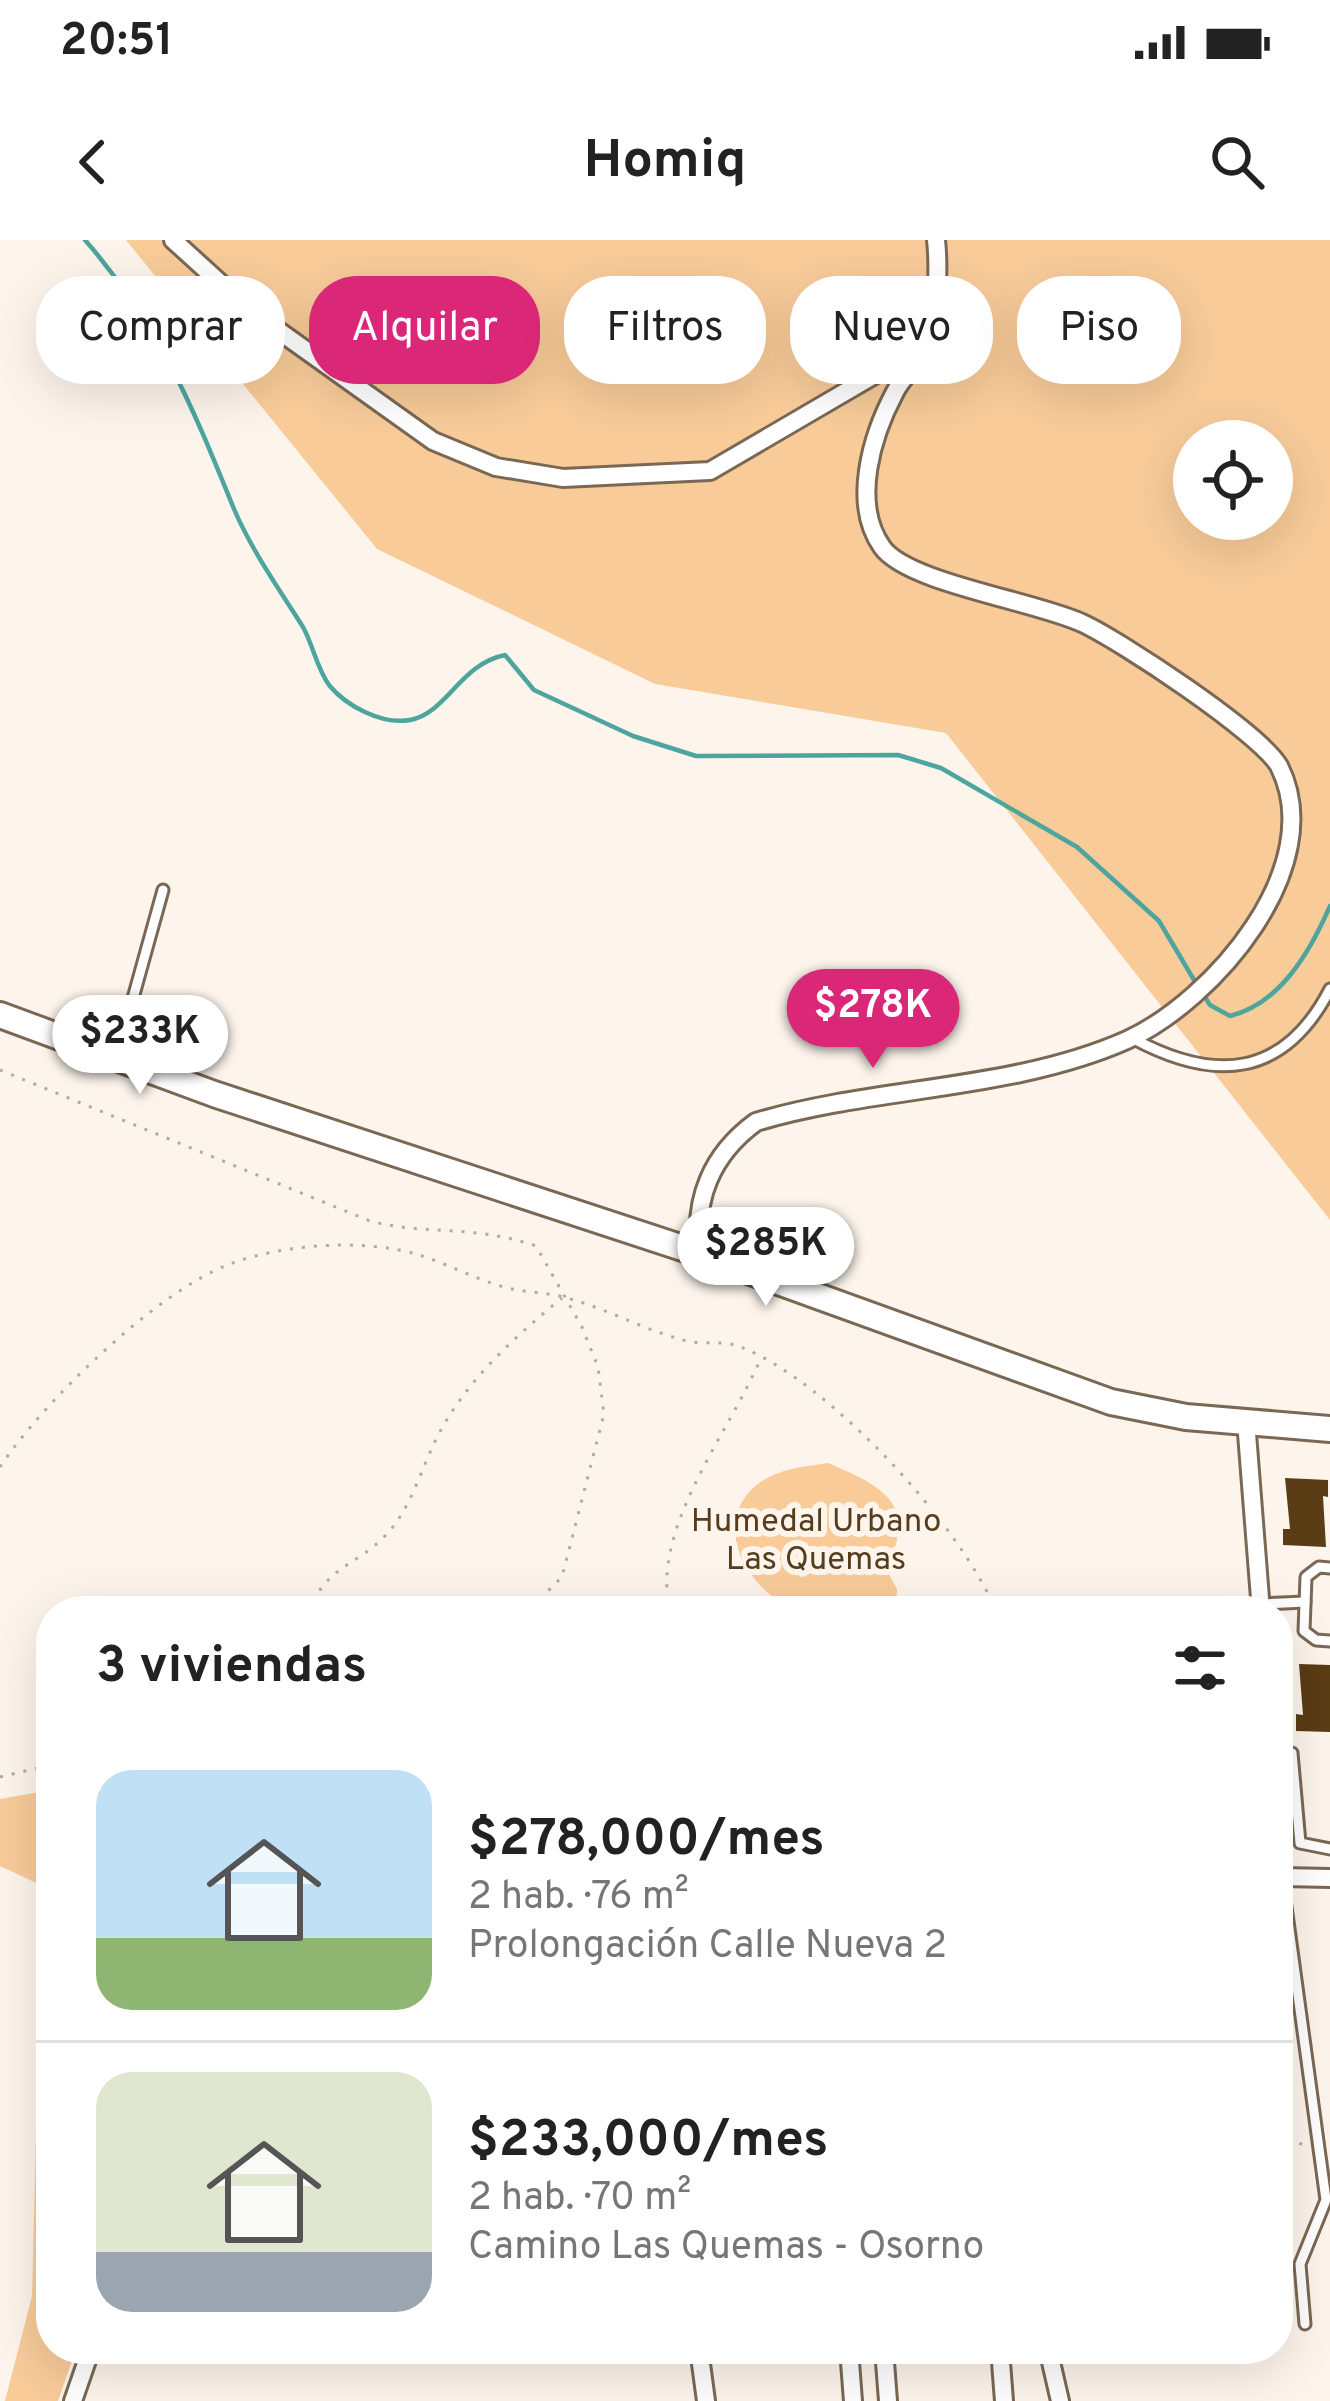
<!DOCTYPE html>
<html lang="es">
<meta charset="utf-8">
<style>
:root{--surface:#fff;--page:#f6f6f6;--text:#222;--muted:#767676;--line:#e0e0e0;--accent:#db2777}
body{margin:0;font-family:Overpass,sans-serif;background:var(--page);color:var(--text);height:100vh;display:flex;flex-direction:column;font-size:45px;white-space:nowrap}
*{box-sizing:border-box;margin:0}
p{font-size:39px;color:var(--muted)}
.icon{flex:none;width:66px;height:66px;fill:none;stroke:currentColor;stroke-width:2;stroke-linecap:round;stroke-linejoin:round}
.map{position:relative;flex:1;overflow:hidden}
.details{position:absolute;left:36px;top:1356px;width:1257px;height:768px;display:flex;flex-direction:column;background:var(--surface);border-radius:48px;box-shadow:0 12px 48px #0002}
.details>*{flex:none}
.guide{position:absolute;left:36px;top:36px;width:1260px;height:108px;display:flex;gap:24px}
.tools{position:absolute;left:1173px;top:180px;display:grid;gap:24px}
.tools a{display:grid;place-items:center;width:120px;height:120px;border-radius:50%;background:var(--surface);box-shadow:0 12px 48px #0002;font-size:60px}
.price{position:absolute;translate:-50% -102px;padding:0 27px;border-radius:42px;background:#fff;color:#222;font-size:39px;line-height:78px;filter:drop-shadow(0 3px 6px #0008)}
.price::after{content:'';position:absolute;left:50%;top:72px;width:36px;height:27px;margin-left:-18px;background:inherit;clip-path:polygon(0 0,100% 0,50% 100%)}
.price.selected{background:var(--accent);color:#fff}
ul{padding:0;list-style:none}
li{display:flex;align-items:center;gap:36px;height:300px;padding:0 60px}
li+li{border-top:3px solid var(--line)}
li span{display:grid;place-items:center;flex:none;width:336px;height:240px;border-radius:36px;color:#555}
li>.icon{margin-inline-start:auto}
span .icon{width:144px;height:144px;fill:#fffc;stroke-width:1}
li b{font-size:51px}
h2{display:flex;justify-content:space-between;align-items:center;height:144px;padding:0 60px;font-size:51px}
.tag{padding:0 42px;border-radius:48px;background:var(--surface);box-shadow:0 12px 48px #0002;font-size:42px;line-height:108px}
.tag.selected{background:var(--accent);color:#fff}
.status{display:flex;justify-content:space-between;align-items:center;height:84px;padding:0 60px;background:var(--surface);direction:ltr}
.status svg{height:33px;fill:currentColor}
header{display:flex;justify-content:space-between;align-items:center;height:156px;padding:0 60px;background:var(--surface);font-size:54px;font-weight:700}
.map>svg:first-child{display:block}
.green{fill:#f8cb99;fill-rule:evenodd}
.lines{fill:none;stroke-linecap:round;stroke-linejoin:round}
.stream{stroke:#4da59e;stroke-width:4.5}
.building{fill:#5a3c15}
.service-casing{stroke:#7a6854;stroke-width:15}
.minor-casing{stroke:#7a6854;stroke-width:22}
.secondary-casing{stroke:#7a6854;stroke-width:30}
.path{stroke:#b2aba2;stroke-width:3;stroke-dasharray:3 9;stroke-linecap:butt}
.service{stroke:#fff;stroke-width:9}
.minor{stroke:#fff;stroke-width:16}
.secondary{stroke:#fff;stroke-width:24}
.labels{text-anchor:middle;stroke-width:12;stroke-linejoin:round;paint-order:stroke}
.park-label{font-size:33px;fill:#563d1e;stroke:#fdf5ec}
</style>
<div class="status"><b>20:51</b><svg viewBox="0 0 49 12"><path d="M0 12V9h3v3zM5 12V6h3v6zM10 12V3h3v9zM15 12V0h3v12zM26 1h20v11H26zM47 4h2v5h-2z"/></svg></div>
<header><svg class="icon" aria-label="back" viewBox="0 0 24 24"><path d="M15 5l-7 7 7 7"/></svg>Homiq<svg class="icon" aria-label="search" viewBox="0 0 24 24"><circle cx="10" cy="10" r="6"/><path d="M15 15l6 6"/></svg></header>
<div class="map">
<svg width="1330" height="2161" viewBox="0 0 1330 2161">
<rect width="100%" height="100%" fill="#fdf5ec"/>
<g class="green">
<path d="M126 0H1330V980L946 493 655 444 377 309ZM1194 201H1272V279H1194Z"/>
<path d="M828 1223C855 1235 900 1251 899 1286 898 1302 891 1319 890 1336L897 1349 896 1371C866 1371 823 1379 795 1369 751 1353 712 1290 751 1250 771 1229 802 1227 828 1223Z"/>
<path d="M51 1550V1650L0 1626V1559Z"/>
<path d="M37 1850 51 1859V2109H76L58 2161H5L32 2056Z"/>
</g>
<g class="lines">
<g class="stream">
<path d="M85 0C160 86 192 166 234 269 252 311 279 349 303 387 313 405 317 429 329 445 346 466 382 485 410 480 447 473 460 424 505 415L534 450 633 496 696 516 898 515 941 528 1077 607 1159 681 1197 745"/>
<path d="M1203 754 1210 765 1230 776C1280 764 1310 712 1330 666"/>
</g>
</g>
<g class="building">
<path d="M1285 1238 1328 1240V1257L1323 1256 1326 1307 1283 1305V1289H1290Z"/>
<path d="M1299 1424 1330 1425V1492L1296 1491V1474L1303 1475Z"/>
</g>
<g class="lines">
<g class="service-casing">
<g id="service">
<path d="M1132 798C1215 843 1284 838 1330 749"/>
<path d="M117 816 163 650"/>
<path d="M1330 1328 1319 1327 1306 1337 1304 1391 1316 1400 1330 1401"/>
<path d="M1262 1364 1305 1362"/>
<path d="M1292 1513 1300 1603 1330 1609"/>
<path d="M1282 1637 1326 1960 1300 2024 1305 2084"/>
</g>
</g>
<g class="minor-casing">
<g id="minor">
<path d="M173 0 251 71 433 201 496 227 563 238 710 231 924 106"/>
<path d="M701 1014C692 960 712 914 756 882 876 846 1012 851 1127 800 1213 761 1330 626 1279 526 1260 493 1121 401 1082 383 1035 361 907 343 882 307 851 263 872 195 895 152 904 134 925 118 930 99 937 72 939 28 936 0"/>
<path d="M1246 1181 1261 1371"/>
<path d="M1278 1582 1282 1637 1330 1638"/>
<path d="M699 2109 706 2161"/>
<path d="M849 2109 853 2161"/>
<path d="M884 2109 888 2161"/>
<path d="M1000 2109 1004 2161"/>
<path d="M1048 2109 1060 2161"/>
<path d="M73 2161 91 2109"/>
</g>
</g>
<g class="secondary-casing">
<path id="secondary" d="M0 775 214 854 701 1014 1111 1162 1186 1177 1330 1189"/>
</g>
<g class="path">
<path d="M0 830 370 981C428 996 472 984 536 1006L582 1087 598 1127 604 1174 562 1337 537 1362 511 1371"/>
<path d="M0 1227C43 1162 157 1051 230 1024 283 1004 365 998 419 1015 448 1024 475 1039 504 1047 525 1053 547 1052 567 1058 608 1069 646 1091 687 1101 705 1105 723 1100 741 1107 829 1142 960 1284 996 1371"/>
<path d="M307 1371C332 1322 354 1328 386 1295 414 1265 422 1223 442 1188 472 1135 516 1096 562 1058"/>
<path d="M670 1371C650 1289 729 1193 760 1120"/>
<path d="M0 1537 51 1525"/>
<path d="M1278 1892 1303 1905"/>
</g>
<use href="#service" class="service"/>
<use href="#minor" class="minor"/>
<use href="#secondary" class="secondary"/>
</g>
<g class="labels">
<g class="park-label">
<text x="816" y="1291">Humedal Urbano<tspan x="816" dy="38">Las Quemas</tspan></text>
</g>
</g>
</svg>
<div class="tools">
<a><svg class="icon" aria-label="locate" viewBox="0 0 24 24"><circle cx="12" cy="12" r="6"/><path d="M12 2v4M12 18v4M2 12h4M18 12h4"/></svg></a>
</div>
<b class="price selected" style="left:873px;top:831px">$278K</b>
<b class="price" style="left:140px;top:857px">$233K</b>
<b class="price" style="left:766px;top:1069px">$285K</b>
<div class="guide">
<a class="tag">Comprar</a>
<a class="tag selected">Alquilar</a>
<a class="tag">Filtros</a>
<a class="tag">Nuevo</a>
<a class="tag">Piso</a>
</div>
<section class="details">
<h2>3 viviendas<svg class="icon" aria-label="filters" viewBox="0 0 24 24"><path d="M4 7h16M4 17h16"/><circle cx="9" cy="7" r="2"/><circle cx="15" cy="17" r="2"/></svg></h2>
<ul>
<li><span style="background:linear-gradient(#bfe0f5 70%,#8fb573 0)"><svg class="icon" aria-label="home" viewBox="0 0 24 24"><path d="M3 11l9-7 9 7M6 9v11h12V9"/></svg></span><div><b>$278,000/mes</b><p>2 hab. · 76 m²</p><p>Prolongación Calle Nueva 2</p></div></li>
<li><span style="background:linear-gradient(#dfe7d0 75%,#9aa5b1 0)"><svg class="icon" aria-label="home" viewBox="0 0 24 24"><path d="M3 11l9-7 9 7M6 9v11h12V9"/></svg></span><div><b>$233,000/mes</b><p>2 hab. · 70 m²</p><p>Camino Las Quemas - Osorno</p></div></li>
</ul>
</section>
</div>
